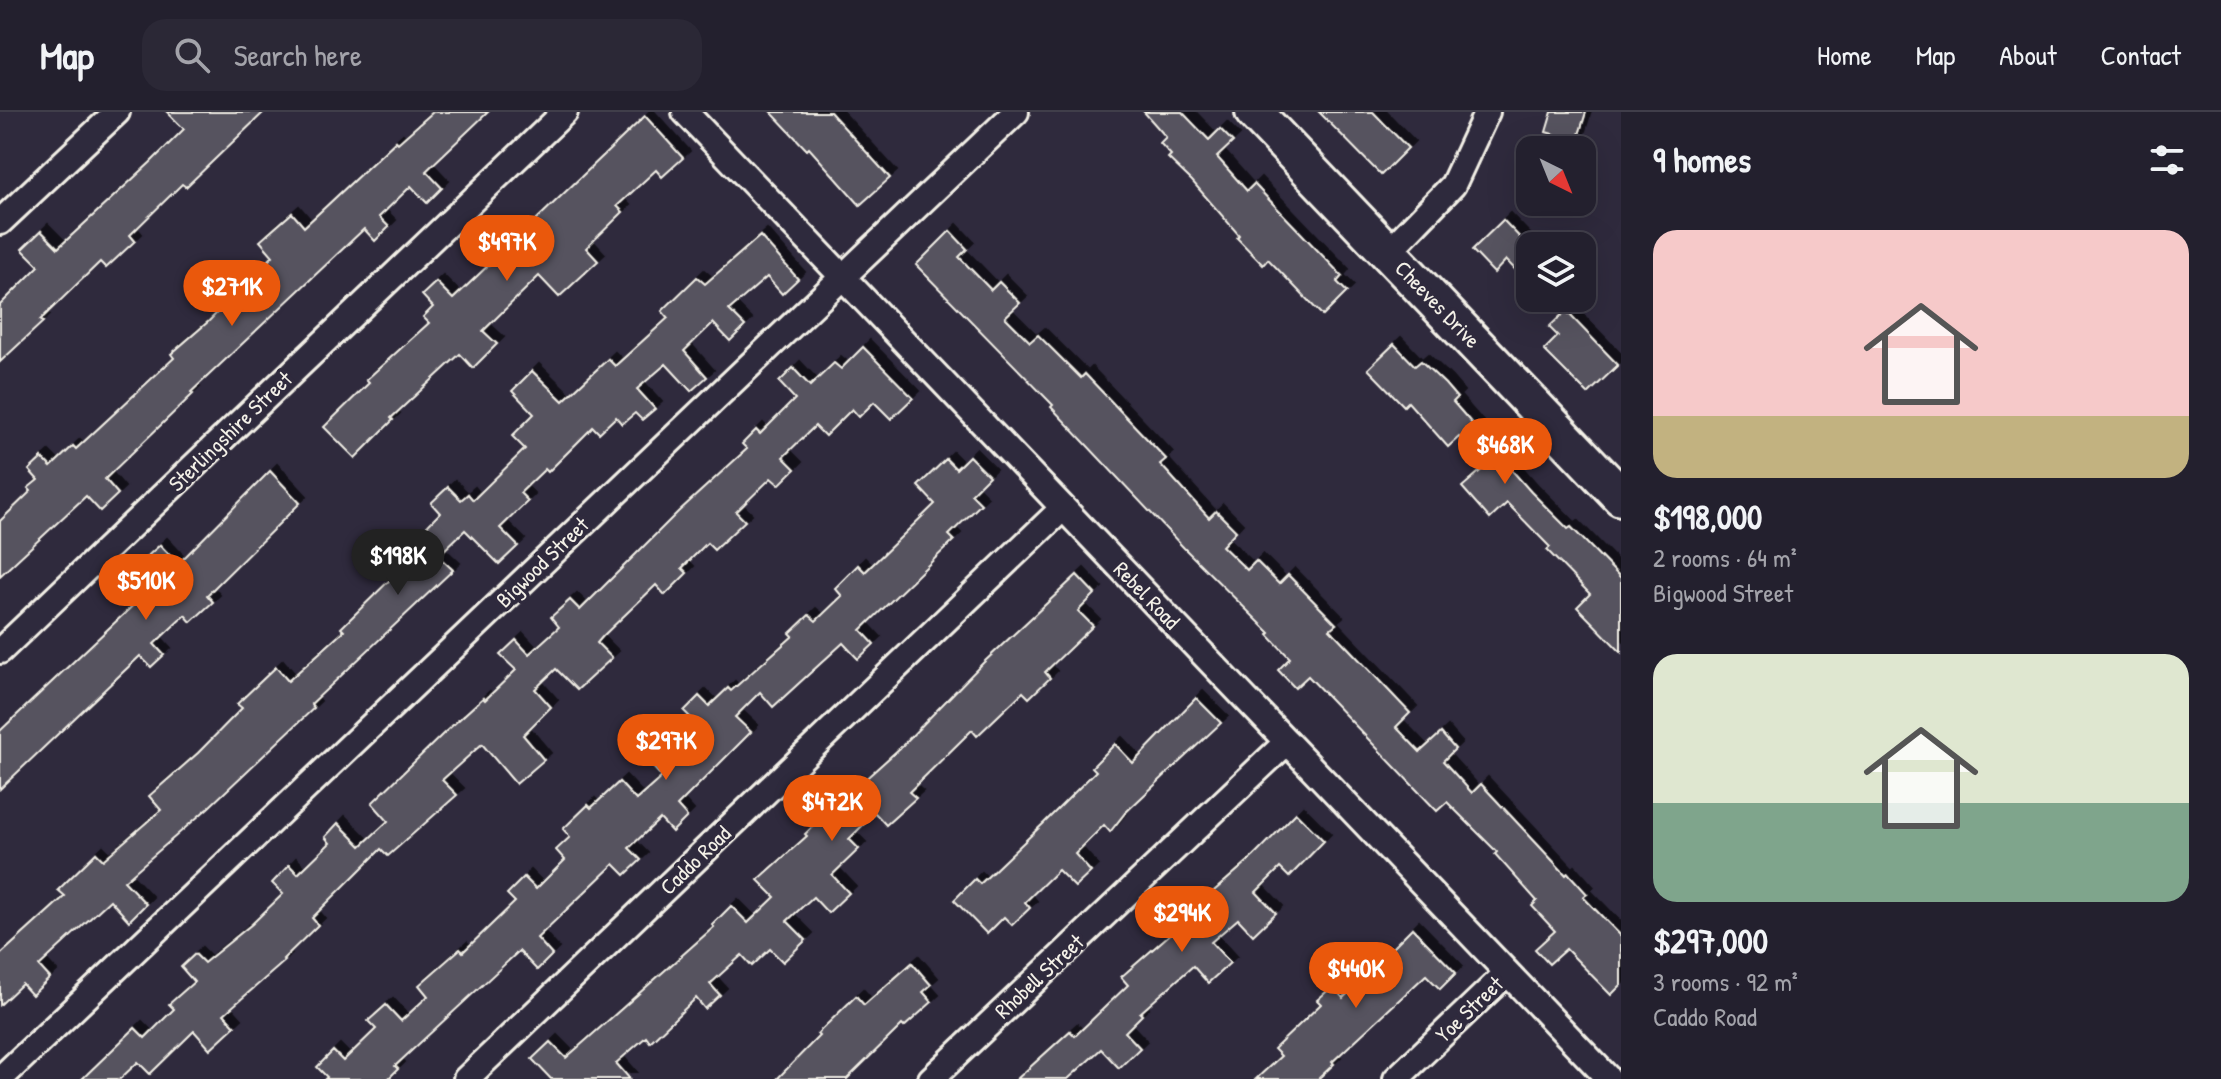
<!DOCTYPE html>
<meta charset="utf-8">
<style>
:root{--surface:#23202e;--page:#2b2836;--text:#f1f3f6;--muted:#a3a3aa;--line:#403e4a;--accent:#ea580c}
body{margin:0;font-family:"Patrick Hand",sans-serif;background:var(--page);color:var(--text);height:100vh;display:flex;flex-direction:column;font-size:30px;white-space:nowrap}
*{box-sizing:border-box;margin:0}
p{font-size:26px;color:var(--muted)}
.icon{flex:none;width:44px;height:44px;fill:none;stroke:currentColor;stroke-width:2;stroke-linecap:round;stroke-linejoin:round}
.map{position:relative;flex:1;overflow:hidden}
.details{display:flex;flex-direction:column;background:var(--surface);width:600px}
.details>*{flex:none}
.needle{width:52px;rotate:137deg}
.buttons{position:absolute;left:1516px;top:24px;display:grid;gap:16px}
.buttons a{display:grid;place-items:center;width:80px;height:80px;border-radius:16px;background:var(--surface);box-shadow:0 8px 32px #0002,0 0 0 2px var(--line);font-size:40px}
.price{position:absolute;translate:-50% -68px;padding:0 18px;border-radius:28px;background:var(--accent);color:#fff;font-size:26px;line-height:52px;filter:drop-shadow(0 2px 4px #0008)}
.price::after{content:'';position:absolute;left:50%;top:48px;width:24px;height:18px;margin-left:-12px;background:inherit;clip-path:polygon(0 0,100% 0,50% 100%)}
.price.active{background:#222;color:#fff}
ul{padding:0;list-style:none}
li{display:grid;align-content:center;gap:16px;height:424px;padding:0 32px}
li span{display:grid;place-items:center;height:248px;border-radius:24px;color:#555}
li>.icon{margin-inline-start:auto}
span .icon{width:144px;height:144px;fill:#fffc;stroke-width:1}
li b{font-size:34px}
h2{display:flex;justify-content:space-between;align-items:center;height:96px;padding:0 32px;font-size:34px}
header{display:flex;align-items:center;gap:48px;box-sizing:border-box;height:112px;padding:0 40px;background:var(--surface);border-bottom:2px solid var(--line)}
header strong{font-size:38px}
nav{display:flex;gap:44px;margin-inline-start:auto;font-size:28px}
.search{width:560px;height:72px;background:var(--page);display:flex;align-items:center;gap:20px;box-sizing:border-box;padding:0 28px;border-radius:24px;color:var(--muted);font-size:30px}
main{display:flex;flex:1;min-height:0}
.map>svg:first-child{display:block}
.building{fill:#56525f;stroke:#f4f1e8;stroke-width:2;filter:url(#shadow)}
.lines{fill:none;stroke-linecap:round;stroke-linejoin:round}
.street-casing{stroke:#f4f1e8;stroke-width:30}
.secondary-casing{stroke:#f4f1e8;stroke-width:42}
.street{stroke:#2f2a3d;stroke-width:24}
.secondary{stroke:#2f2a3d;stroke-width:36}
.labels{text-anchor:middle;stroke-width:7;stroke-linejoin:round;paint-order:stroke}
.street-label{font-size:22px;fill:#f4f1e8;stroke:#2f2a3d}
</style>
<header>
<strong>Map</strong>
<div class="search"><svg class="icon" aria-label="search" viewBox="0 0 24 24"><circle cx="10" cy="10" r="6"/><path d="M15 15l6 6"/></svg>Search here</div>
<nav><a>Home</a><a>Map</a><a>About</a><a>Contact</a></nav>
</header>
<main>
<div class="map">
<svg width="1621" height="967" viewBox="0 0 1621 967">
<defs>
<filter id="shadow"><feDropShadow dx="7" dy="-7" stdDeviation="0" flood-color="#0009"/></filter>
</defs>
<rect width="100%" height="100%" fill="#2f2a3d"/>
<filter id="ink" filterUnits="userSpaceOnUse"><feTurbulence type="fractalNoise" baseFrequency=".0125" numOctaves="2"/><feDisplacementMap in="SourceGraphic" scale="16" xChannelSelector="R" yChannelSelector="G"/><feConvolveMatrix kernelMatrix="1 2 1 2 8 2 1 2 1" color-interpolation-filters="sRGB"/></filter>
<g filter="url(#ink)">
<g class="building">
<path d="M167 0H264L186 75 182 72 130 123 135 129 106 156 100 150 40 208 43 210 0 250V193L39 154 22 137 41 119 58 136 150 51 184 17Z"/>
<path d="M433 0H488L426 59 442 76 427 91 411 74 379 105 389 115 375 129 364 117 191 280 193 282 105 367 118 382 100 399 86 384 0 464V409L31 379 28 376 38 368 29 358 42 346 51 355 73 334 76 337 174 246 171 242 209 209 273 144 260 129 292 101 304 115 396 29 398 31Z"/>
<path d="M771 0H830L890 66 860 93 809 36 807 38Z"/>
<path d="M1144 0H1182L1209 28 1220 17 1233 30 1217 45 1247 79 1254 72 1342 164 1337 170 1347 180 1323 204 1268 147 1263 153 1237 126 1239 123 1192 69 1168 46 1171 43 1160 31 1166 25Z"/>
<path d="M1319 0H1373L1408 36 1381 63Z"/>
<path d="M1552 0H1586L1577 29 1546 20Z"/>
<path d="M645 4 683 46 662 65 656 58 617 94 623 100 586 136 598 149 559 185 539 164 483 219 497 232 473 256 460 242 391 306 393 308 355 346 324 315 369 271 366 268 429 211 423 205 433 195 422 183 436 170 453 187Z"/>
<path d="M1503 108 1530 136V173L1506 148 1494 161 1472 138Z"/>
<path d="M950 119 967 137 959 145 991 178 999 170 1020 191 1005 205 1030 230 1038 223 1081 266 1085 262 1166 347 1160 352 1209 406 1216 399 1236 419 1222 434 1247 458 1256 449 1279 472 1288 463 1336 512 1330 517 1410 601 1396 615 1420 640 1441 621 1455 637 1443 649 1472 681 1481 672 1566 763 1568 761 1587 782 1583 785 1621 824V873L1611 883 1566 837 1549 852 1535 837 1555 819 1532 794 1537 789 1495 742 1497 740 1447 690 1437 699 1308 564 1295 576 1278 558 1290 546 1268 523 1270 521 1184 436 1051 295 1053 293 916 153Z"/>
<path d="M760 124 798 167 782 182 767 165 729 198 745 214 730 229 713 211 684 239 707 265 691 279 666 252 637 277 655 297 642 308 635 301 622 312 616 305 599 321 593 315 548 360 545 357 520 381 528 389 500 416 518 434 499 452 465 418 438 444 453 458 311 592 314 596 208 696 124 769 146 792 129 809 110 788 39 854 50 866 32 883 22 872 0 893V843L65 784 58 778 96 741 103 748 161 698 149 684 198 641 242 596 237 592 276 555 288 569 344 519 341 516 406 452 398 444 440 401 431 391 448 375 461 388 468 382 473 388 525 337 512 324 534 302 512 279 532 259 563 289 608 247 615 254 668 206 662 199 697 165 705 172Z"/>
<path d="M1566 199 1618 253 1588 282 1544 238 1558 224 1549 215Z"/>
<path d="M1394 232 1415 254 1421 249 1445 272 1457 286 1453 290 1482 323 1489 317 1509 339 1501 346 1531 380 1568 417 1571 415 1621 466V540L1577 495 1590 482 1547 438 1550 435 1507 391 1490 407 1462 375 1485 355 1459 325 1448 335 1408 290 1404 294 1368 257Z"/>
<path d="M863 235 913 286 891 307 874 290 859 305 852 297 825 324 815 314 783 345 795 357 779 373 771 366 736 400 745 409 714 438 707 431 682 456 687 461 665 483 656 473 603 524 597 531 612 546 577 578 556 557 535 577 551 595 523 623 544 648 516 672 482 632 442 668 457 683 388 744 381 737 312 806 318 813 283 847 285 849 224 902 235 914 210 937 194 919 150 962 138 950 120 967H82L135 916 145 926 174 897 169 892 194 870 181 855 195 842 204 851 252 812 283 782 272 771 289 753 298 762 330 731 325 725 338 711 361 734 388 709 372 691 443 622 483 586 485 588 516 558 500 543 516 528 529 542 559 515 551 505 570 488 580 498 678 400 747 337 742 332 756 318 760 322 795 287 779 270 793 256 810 274 834 251 841 257Z"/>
<path d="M969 344 989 364 971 382 981 392 949 423 954 428 861 518 874 532 858 547 843 531 773 595 760 580 735 605 751 620 677 694 687 705 672 720 660 707 629 736 641 748 625 763 614 752 537 826 552 843 537 858 519 839 395 954 398 957 388 967H325L327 965 317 955 333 939 343 949 376 917 368 909 386 893 401 909 428 884 419 873 460 837 463 840 515 790 507 782 524 765 536 777 565 748 556 738 570 725 563 717 588 693 591 696 619 670 636 688 662 665 650 652 694 609 684 599 699 584 709 594 728 576 731 579 793 524 790 521 809 503 816 509 842 484 835 476 858 453 865 460 935 392 918 374 946 347 956 357Z"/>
<path d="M270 359 300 391 207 483 213 490 191 510 185 503 154 532 164 543 151 555 140 544 0 677V619L160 468 142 449 160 433 178 452Z"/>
<path d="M1077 463 1095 482 1078 499 1093 514 1045 560 1050 566 1029 586 1023 580 977 624 972 618 909 680 916 686 886 713 875 701 849 727 859 737 832 763 849 781 828 801 813 785 787 809 806 828 783 850 770 837 752 854 742 843 710 872 720 883 705 897 696 886 650 930 646 925 616 951 630 967H551L532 947 550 930 566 946 714 815 712 813 731 794 748 811 775 785 758 768 807 724 805 722 830 698 833 701 851 684 849 682 900 636 983 551Z"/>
<path d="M1196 586 1221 611 1125 701 1110 720 1104 713 1075 742 1091 760 1075 775 1058 758 1025 790 1030 796 1012 813 1004 805 987 822 954 788 975 767 980 772 1044 711 1096 659 1092 655 1115 632 1133 651Z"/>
<path d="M1296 701 1324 729 1289 765 1280 756 1256 780 1276 801 1253 823 1238 807 1211 830 1230 851 1208 871 1193 854 1140 901 1142 903 1125 920 1140 936 1119 956 1101 937 1068 967H1017L1070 919 1075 924 1128 873 1121 865 1184 810 1182 807 1254 744Z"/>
<path d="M1412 816 1456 861 1440 877 1426 863 1332 950 1334 952 1318 967H1256L1281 944 1274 937 1321 892 1317 888 1333 874 1343 886 1375 857 1373 855Z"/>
<path d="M912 851 931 873 923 880 932 890 904 915 902 913 847 967H777L819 924 817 922 856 884 864 893Z"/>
</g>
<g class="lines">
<g class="street-casing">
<g id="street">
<path d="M685 0 1609 967"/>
<path d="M0 110 117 0"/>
<path d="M1388 140 1453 73 1487 0"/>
<path d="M0 539 565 0"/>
<path d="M0 967 1016 0"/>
<path d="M466 967 1063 396"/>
<path d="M931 967 1287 630"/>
<path d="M1396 967 1507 861"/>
</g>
</g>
<g class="secondary-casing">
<path id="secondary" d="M1254 0 1621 385"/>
</g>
<use href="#street" class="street"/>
<use href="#secondary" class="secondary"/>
</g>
</g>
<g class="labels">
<g class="street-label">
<text transform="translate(1438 192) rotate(46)" y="8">Cheeves Drive</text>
<text transform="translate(230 319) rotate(-44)" y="8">Sterlingshire Street</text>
<text transform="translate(542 450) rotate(-44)" y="8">Bigwood Street</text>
<text transform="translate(1147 483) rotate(46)" y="8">Rebel Road</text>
<text transform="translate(695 748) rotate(-44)" y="8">Caddo Road</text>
<text transform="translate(1039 864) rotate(-43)" y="8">Rhobell Street</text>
<text transform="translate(1469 897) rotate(-44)" y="8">Yoe Street</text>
</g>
</g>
</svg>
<div class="buttons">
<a><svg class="needle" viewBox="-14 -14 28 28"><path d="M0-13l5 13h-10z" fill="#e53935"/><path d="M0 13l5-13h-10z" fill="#a3a3aa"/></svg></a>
<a><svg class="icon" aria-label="layers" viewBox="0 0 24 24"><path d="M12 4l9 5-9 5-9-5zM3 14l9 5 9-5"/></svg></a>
</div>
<b class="price" style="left:507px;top:171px">$497K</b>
<b class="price" style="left:232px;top:216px">$271K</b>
<b class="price" style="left:1505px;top:374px">$468K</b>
<b class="price active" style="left:398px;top:485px">$198K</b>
<b class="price" style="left:146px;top:510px">$510K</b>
<b class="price" style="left:666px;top:670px">$297K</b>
<b class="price" style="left:832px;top:731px">$472K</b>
<b class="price" style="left:1182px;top:842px">$294K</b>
<b class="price" style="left:1356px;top:898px">$440K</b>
</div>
<section class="details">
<h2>9 homes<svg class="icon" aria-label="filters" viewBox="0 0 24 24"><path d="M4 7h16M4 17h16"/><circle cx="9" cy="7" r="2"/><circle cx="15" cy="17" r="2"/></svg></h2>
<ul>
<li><span style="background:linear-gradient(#f6c9c9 75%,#c2b280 0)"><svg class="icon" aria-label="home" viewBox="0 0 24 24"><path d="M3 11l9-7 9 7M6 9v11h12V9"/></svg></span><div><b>$198,000</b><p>2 rooms · 64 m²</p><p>Bigwood Street</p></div></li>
<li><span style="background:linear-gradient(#dfe7d0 60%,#7fa58c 0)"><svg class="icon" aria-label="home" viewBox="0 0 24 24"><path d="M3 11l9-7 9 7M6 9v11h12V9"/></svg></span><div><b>$297,000</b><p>3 rooms · 92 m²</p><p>Caddo Road</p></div></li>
</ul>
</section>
</main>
